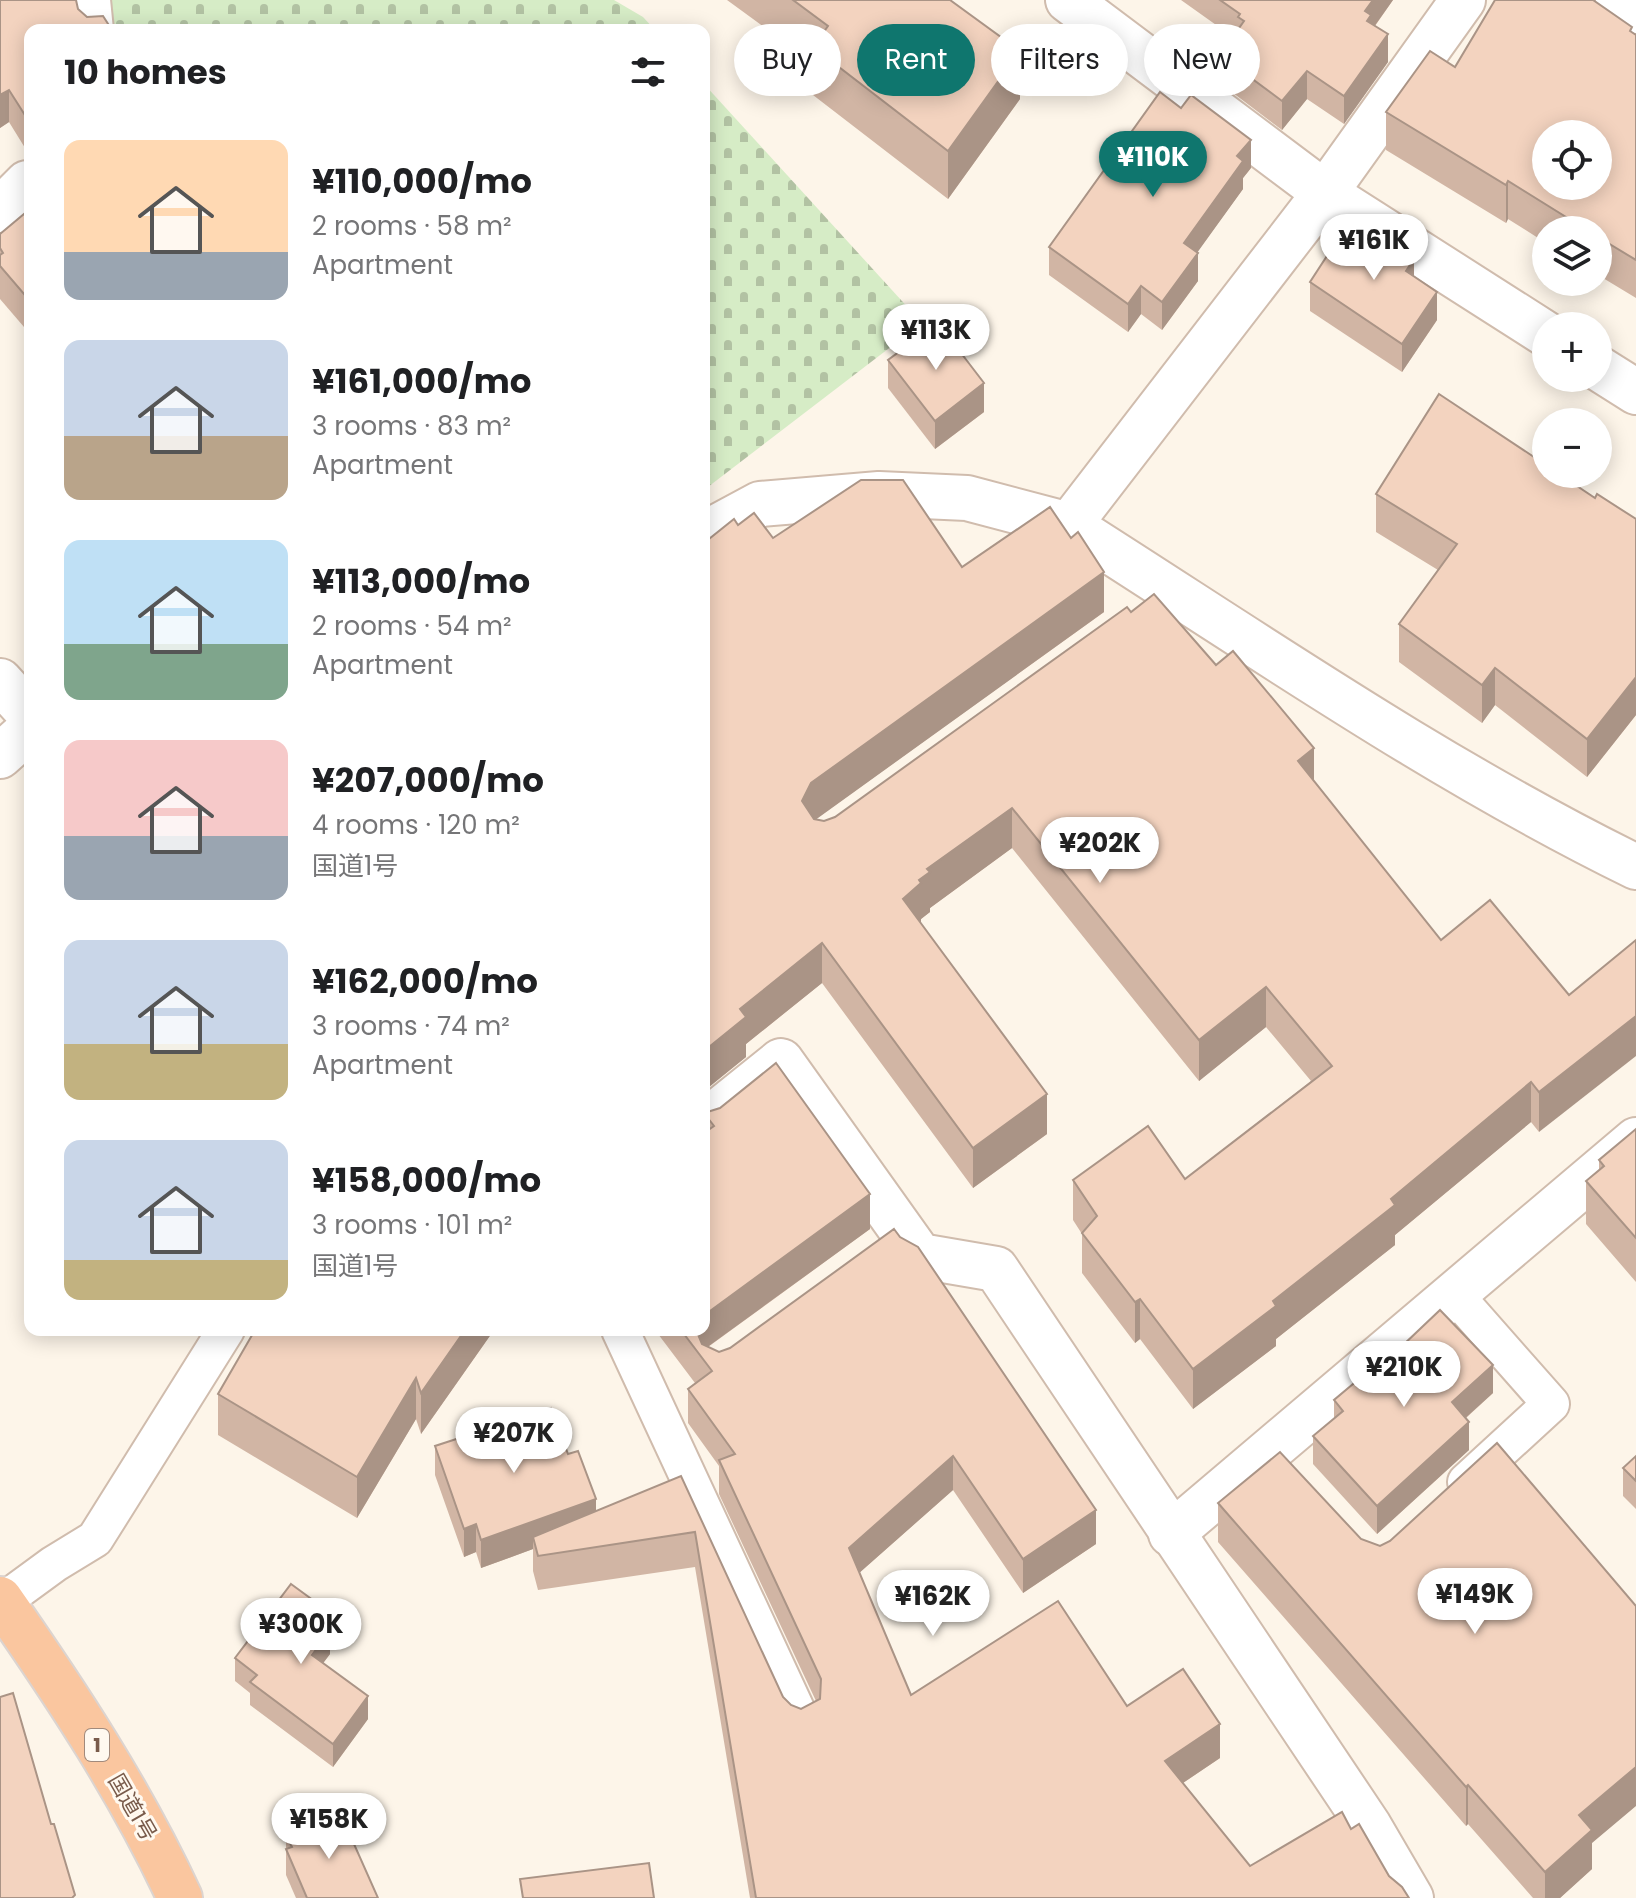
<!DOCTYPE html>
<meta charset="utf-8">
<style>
:root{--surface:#fff;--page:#f6f6f6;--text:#202124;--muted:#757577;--accent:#0f766e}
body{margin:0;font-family:Poppins,"Noto Sans JP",sans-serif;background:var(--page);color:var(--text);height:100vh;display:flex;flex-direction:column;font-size:30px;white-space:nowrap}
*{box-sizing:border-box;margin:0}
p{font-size:26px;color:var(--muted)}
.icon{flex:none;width:44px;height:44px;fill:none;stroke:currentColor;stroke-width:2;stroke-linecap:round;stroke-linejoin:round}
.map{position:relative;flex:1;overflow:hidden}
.sheet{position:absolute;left:24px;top:24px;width:686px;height:1312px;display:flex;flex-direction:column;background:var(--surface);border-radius:16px;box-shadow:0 4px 20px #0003}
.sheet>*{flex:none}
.guide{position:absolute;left:734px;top:24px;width:760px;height:72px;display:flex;gap:16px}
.fabs{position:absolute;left:1532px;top:120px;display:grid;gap:16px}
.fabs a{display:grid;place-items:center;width:80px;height:80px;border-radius:50%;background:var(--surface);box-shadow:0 4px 20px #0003;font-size:40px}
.price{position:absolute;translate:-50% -68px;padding:0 18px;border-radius:28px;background:#fff;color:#222;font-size:26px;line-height:52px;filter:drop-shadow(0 2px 4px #0008)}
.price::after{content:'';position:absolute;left:50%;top:48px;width:24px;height:18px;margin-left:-12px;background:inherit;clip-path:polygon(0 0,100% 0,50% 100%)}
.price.selected{background:var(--accent);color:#fff}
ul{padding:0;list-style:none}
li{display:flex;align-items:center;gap:24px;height:200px;padding:0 40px}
li span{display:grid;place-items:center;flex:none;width:224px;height:160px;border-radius:16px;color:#555}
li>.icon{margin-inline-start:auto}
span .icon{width:96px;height:96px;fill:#fffc;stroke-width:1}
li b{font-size:34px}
h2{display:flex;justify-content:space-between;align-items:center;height:96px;padding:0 40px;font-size:34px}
.pill{padding:0 28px;border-radius:36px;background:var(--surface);box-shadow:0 4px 20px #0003;font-size:28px;line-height:72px}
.pill.selected{background:var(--accent);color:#fff}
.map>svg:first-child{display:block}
.cemetery{fill:url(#cemetery-stones)}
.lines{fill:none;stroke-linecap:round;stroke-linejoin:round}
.service-casing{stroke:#d0bcad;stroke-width:40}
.minor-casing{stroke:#d0bcad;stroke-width:48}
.tertiary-casing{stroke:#d0bcad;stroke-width:48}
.trunk-casing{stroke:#dcd4d0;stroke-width:48}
.service{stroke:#fff;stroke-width:36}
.minor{stroke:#fff;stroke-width:44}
.tertiary{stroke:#fff;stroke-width:44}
.trunk{stroke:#fac69f;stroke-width:44}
.wall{fill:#d1b5a4}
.shaded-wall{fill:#aa9486}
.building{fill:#f3d3bf;stroke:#aa9486;stroke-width:2;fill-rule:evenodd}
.labels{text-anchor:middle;stroke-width:6;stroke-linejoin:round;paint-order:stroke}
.shield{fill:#fff9f0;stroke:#a18a7c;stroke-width:2}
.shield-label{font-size:20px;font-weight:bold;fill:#795b4b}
.street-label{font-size:22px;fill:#795b4b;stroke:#fff9f0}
</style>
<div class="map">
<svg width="1636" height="1898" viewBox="0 0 1636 1898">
<defs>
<pattern id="cemetery-stones" width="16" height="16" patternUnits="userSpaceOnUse" patternTransform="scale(2)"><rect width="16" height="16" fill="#d6ecc6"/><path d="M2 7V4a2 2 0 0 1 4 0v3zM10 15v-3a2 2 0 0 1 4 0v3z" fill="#b2c2a3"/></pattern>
</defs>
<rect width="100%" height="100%" fill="#fdf5e9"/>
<g class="cemetery">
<path d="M110 0H614L643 17 655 30H112Z"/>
<path d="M704 84 922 323 704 490Z"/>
</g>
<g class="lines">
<g class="service-casing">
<g id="service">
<path d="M92 0 95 30"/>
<path d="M1454 1294 1551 1404 1466 1482"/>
<path d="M620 1330 802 1722"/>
<path d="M2 1602 54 1564 95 1539 226 1330"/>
</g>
</g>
<g class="minor-casing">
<g id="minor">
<path d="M1068 0 1325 193 1546 334"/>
<path d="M0 210 27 183"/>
<path d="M1598 368 1636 392"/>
<path d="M1069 525C1255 643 1438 770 1636 867"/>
<path d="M704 534 760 504 879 494 967 498 1069 525 1325 193 1463 0"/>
<path d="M0 681 30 714"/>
<path d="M0 756 30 729"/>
<path d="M704 1123 781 1061 920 1256 996 1269 1369 1826 1411 1898"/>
<path d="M1171 1534 1636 1140"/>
</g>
</g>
<g class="tertiary-casing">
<path id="tertiary" d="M1618 0 1636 11"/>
</g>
<g class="trunk-casing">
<path id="trunk" d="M0 1599C67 1695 131 1792 180 1898"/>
</g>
<use href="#service" class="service"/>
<use href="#minor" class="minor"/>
<use href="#tertiary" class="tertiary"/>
<use href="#trunk" class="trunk"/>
</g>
<g class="wall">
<path d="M0 0 30 30V156L9 122 0 128Z"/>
<path d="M727 0H950L1020 99 948 199 813 95V63Z"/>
<path d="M1181 0H1393L1375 26 1388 62 1344 124 1307 99 1282 130 1220 83V55L1233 37Z"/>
<path d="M1632 32 1636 35V298L1598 275V230H1546V243L1508 219 1506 223 1386 150V112L1455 67Z"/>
<path d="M1251 168 1243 178V189L1197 252 1198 281 1162 330 1141 314 1128 332 1049 275V247Z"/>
<path d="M30 209V334L0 299V234Z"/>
<path d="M1414 276 1437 320 1402 372 1310 311V282Z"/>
<path d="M888 360 984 412 935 449 888 388Z"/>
<path d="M1376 494 1595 498 1636 519V715L1587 777 1495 705 1482 723 1399 662V624L1438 570 1376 532Z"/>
<path d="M738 525 773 538 962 567 1104 612 816 819 824 821 835 817 1131 612 1314 781 1441 940 1569 995 1539 1132 1531 1122 1395 1235V1245L1276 1339V1346L1193 1409 1140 1339 1135 1343 1082 1273V1234L1073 1220V1180L1185 1179 1311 1081 1266 1027 1199 1081 1012 848 930 908V912L921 919V924L1047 1134 973 1188 822 983 746 1044V1057L704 1091V543Z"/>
<path d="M704 1113 870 1229 708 1347 719 1352 730 1348 894 1229 1096 1544 1023 1593 953 1490 859 1573 911 1695 1127 1706 1220 1758 1183 1783 1250 1866 1351 1829 1389 1876 1409 1898H750L695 1567 538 1590 533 1571V1549L481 1568 476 1552 464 1557 435 1475V1446L568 1454 596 1511 681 1476 783 1697 791 1705 801 1709 816 1701 719 1494V1466L688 1423V1389L695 1383 655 1330H704Z"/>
<path d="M1636 1129V1282L1586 1224V1181L1599 1170V1160Z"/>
<path d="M494 1330 421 1434 416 1419 357 1518 218 1435V1394Z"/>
<path d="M1381 1366 1493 1393 1466 1418 1469 1450 1377 1534 1313 1464V1436L1334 1419V1400Z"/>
<path d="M1636 1456V1509L1623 1496V1468Z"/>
<path d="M1218 1503 1592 1843V1869L1560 1898H1533L1468 1824 1466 1826 1218 1542Z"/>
<path d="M336 1640 330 1648V1654L323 1663 368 1719 333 1767 250 1705V1693L235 1681V1658Z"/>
<path d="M286 1836 378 1898H296L286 1875Z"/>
</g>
<g class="shaded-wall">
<path d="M1373 0H1393L1371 31V44L1365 11Z"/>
<path d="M1388 34V62L1344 124V96Z"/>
<path d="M1020 51V99L948 199V151Z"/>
<path d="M1307 71V99L1282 130V101Z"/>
<path d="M9 90V122L0 128V95Z"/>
<path d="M1251 140V168L1243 178V189L1184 271V243L1237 156Z"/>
<path d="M1508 181V219L1506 223V185Z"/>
<path d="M1198 253V281L1162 330V302Z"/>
<path d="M1414 259V287L1406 271Z"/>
<path d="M1141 286V314L1128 332V304Z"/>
<path d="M1437 292V320L1402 372V344Z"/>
<path d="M984 383V412L935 449V421Z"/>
<path d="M1104 572V612L811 823 802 801 811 783Z"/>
<path d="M1495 668V705L1482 723V685Z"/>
<path d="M1636 677V715L1587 777V739Z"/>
<path d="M1314 748V788L1298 761Z"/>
<path d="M1012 808V848L930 908V912L921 919V923L903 899 927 869Z"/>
<path d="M822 943V983L746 1044V1057L704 1091V1051L740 1009Z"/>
<path d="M1266 987V1027L1199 1081V1040Z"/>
<path d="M1636 1016V1056L1539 1132V1092Z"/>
<path d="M1531 1082V1122L1395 1235V1245L1276 1339V1346L1193 1409V1369L1391 1199Z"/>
<path d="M1047 1094V1134L973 1188V1148Z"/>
<path d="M870 1194V1229L706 1348 697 1352V1332L698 1330H704V1317L706 1314Z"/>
<path d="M1140 1299V1339L1135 1343V1302Z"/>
<path d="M465 1330H494L421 1434V1393Z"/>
<path d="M1493 1365V1393L1452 1430V1402Z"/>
<path d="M416 1378V1419L357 1518V1477Z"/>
<path d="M1469 1422V1450L1377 1534V1506Z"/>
<path d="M953 1456V1490L849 1582V1548Z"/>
<path d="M596 1499V1527L533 1537V1549L481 1568V1540Z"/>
<path d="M1096 1510V1544L1023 1593V1559Z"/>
<path d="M476 1524V1552L464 1557V1529Z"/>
<path d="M336 1617V1640L330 1648V1654L312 1678V1655Z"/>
<path d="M368 1696V1719L333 1767V1744Z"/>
<path d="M1220 1724V1758L1165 1795V1761Z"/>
<path d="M1636 1767V1806L1592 1843V1869L1560 1898H1545V1872L1579 1815Z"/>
<path d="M1468 1785V1824L1466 1826V1787Z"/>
</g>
<g class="building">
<path d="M0 0H76L78 9 87 17 103 16 112 30H30V123L9 90 0 95Z"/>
<path d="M793 0H950L1020 51 948 151 813 47 828 26Z"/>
<path d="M1220 0H1373L1365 11 1371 15 1367 21 1388 34 1344 96 1307 71 1282 101 1220 55 1244 21 1238 17 1240 14Z"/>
<path d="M1495 0H1593L1632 27 1630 31 1636 35V260L1598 237V230H1587L1508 181 1506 185 1386 112 1430 51 1455 67ZM1546 134H1598V186H1546Z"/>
<path d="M1160 92 1181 108 1191 95 1251 140 1237 156 1243 161 1184 243 1198 253 1162 302 1141 286 1128 304 1049 247Z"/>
<path d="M30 209V301L0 266V255L3 253 0 248V234Z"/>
<path d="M1351 219 1414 259 1406 271 1437 292 1402 344 1310 282Z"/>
<path d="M938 323 984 383 935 421 888 360Z"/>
<path d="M1439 394 1546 465V474H1559L1595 498 1597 494 1636 519V677L1587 739 1495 668 1482 685 1399 624 1457 544 1376 494Z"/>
<path d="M861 480H903L962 567 1050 507 1071 538 1078 532 1104 572 811 783 802 801 814 819 824 821 835 817 1127 607 1131 612 1154 594 1216 665 1233 651 1314 748 1298 761 1441 940 1490 900 1569 995 1636 940V1016L1539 1092 1531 1082 1391 1199 1395 1205 1273 1301 1276 1306 1193 1369 1140 1299 1135 1302 1082 1233 1097 1216 1073 1180 1148 1126 1185 1179 1332 1066 1266 987 1199 1040 1012 808 927 869 930 872 919 880 921 883 903 899 1047 1094 973 1148 822 943 740 1009 746 1017 704 1051V543L734 519 738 525 754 513 773 538Z"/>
<path d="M776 1063 870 1194 706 1314 704 1317V1133L714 1126 704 1113 720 1108Z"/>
<path d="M1636 1129V1238L1586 1181 1604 1166 1599 1160Z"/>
<path d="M894 1229 900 1237 918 1247 1096 1510 1023 1559 953 1456 849 1548 911 1695 1058 1601 1127 1706 1183 1669 1220 1724 1165 1761 1250 1866 1342 1812 1351 1829 1359 1824 1389 1876 1402 1887 1409 1898H756L695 1532 538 1556 533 1537 681 1476 783 1697 791 1705 801 1709 820 1699 821 1679 719 1460 735 1454 688 1389 712 1371 681 1330H698L697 1332 702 1344 719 1352 730 1348Z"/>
<path d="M1440 1310 1493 1365 1452 1402 1469 1422 1377 1506 1313 1436 1343 1411 1334 1400 1378 1363 1381 1366Z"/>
<path d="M255 1330H465L421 1393 416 1378 357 1477 218 1394Z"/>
<path d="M551 1408 568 1454 578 1451 596 1499 481 1540 476 1524 464 1529 435 1446Z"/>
<path d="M1497 1443 1636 1606V1767L1579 1815 1592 1830 1545 1872 1468 1785 1466 1787 1218 1503 1280 1452 1361 1539 1380 1546 1390 1541Z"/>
<path d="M1636 1456V1481L1623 1468Z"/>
<path d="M291 1584 336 1617 327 1629 330 1631 312 1655 368 1696 333 1744 250 1682 257 1675 235 1658Z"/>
<path d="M13 1693 51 1824H54L75 1895 72 1898H0V1697Z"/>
<path d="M338 1808 378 1898H307L286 1849 292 1847 286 1836 338 1813Z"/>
<path d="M649 1863 654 1898H523L520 1879Z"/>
</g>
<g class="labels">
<rect class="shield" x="85" y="1729" width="24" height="32" rx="6"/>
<g class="shield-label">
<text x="97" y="1752">1</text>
</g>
<g class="street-label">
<text transform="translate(133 1807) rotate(60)" y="8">国道1号</text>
</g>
</g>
</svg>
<div class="fabs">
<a><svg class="icon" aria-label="locate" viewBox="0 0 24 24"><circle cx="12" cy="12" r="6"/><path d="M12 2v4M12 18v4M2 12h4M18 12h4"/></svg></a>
<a><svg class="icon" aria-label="layers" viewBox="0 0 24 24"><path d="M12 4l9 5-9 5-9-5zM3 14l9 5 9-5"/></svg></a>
<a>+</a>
<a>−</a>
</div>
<b class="price selected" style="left:1153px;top:199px">¥110K</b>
<b class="price" style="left:1374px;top:282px">¥161K</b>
<b class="price" style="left:936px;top:372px">¥113K</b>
<b class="price" style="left:1100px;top:885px">¥202K</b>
<b class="price" style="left:1404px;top:1409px">¥210K</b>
<b class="price" style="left:514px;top:1475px">¥207K</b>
<b class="price" style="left:1475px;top:1636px">¥149K</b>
<b class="price" style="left:933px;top:1638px">¥162K</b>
<b class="price" style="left:301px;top:1666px">¥300K</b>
<b class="price" style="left:329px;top:1861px">¥158K</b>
<div class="guide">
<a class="pill">Buy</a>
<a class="pill selected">Rent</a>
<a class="pill">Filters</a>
<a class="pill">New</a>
</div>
<section class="sheet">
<h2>10 homes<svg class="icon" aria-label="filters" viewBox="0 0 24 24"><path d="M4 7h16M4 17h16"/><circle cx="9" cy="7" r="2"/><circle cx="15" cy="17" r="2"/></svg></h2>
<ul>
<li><span style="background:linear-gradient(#ffd9b3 70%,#9aa5b1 0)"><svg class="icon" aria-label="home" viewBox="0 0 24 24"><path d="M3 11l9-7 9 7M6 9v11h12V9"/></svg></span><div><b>¥110,000/mo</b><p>2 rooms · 58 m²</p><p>Apartment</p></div></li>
<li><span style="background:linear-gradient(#c9d6e8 60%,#b9a48a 0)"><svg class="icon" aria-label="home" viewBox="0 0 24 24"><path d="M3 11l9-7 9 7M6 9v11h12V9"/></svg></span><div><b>¥161,000/mo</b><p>3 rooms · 83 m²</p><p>Apartment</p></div></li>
<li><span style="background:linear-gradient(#bfe0f5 65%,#7fa58c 0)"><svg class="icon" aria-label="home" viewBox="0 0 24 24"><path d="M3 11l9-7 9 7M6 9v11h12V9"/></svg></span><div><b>¥113,000/mo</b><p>2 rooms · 54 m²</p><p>Apartment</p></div></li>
<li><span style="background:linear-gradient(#f6c9c9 60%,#9aa5b1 0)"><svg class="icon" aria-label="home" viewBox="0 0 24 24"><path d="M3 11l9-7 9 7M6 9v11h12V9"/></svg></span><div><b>¥207,000/mo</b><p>4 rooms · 120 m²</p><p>国道1号</p></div></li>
<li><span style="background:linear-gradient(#c9d6e8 65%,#c2b280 0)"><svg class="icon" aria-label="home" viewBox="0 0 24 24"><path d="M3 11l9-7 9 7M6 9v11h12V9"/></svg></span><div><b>¥162,000/mo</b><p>3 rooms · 74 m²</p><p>Apartment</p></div></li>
<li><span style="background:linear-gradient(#c9d6e8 75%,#c2b280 0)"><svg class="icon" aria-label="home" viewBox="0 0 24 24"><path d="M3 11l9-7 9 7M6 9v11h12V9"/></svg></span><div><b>¥158,000/mo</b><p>3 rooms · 101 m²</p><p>国道1号</p></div></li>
</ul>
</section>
</div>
